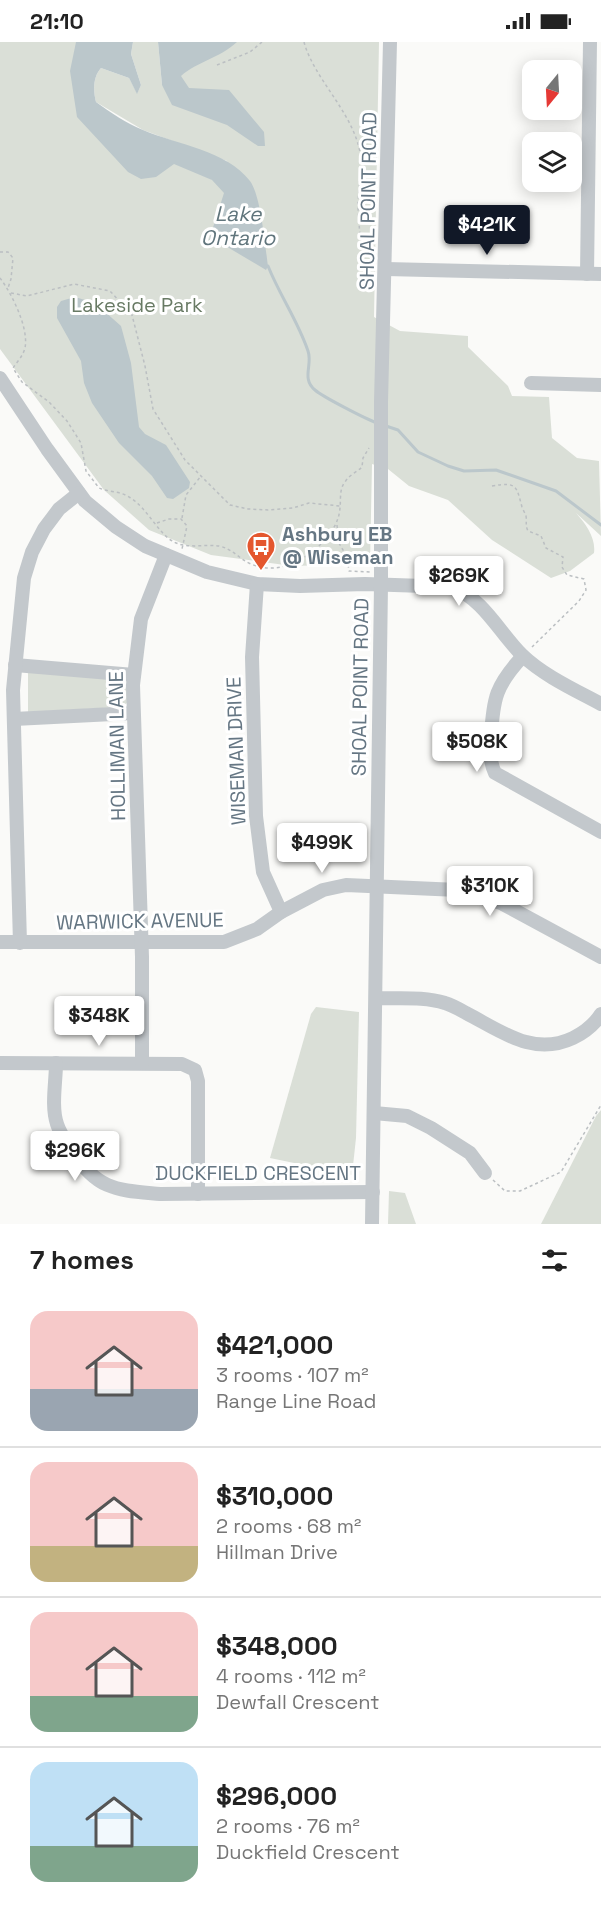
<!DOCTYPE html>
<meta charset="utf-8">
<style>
:root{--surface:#fff;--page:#f6f6f6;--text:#222;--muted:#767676;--line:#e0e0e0;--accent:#111827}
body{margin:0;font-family:"Space Grotesk",sans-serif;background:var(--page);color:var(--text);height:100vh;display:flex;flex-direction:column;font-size:22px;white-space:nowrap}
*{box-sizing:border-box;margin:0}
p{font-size:20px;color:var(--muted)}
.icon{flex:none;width:33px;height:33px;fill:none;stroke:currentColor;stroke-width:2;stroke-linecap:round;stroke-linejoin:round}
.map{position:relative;height:1182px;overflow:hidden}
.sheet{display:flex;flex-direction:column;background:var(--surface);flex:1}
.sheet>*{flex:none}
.needle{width:39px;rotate:198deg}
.fabs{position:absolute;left:522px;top:18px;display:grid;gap:12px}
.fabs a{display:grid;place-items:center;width:60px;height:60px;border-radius:12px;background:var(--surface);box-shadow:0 3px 15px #0003;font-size:30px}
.price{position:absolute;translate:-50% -51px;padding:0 14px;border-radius:6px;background:#fff;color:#222;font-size:20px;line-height:39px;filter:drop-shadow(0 2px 3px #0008)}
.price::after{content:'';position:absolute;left:50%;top:36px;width:18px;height:14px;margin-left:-9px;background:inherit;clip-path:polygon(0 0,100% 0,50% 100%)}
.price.selected{background:var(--accent);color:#fff}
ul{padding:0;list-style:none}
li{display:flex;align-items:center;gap:18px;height:150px;padding:0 30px}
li+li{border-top:2px solid var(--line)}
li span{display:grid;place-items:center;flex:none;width:168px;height:120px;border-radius:18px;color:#555}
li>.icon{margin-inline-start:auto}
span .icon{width:72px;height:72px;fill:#fffc;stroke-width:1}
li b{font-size:26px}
h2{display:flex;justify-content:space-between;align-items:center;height:72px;padding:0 30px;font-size:26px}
.status{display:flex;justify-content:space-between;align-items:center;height:42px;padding:0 30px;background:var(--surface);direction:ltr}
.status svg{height:16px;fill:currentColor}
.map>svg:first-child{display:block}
.green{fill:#dadfd7}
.water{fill:#bbc7cb}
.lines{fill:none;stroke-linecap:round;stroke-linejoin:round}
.stream{stroke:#bbc7cb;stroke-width:3}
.path{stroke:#bbbfc2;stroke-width:1.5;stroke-dasharray:3 3;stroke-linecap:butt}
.minor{stroke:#c3c8cc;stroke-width:14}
.labels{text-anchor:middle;stroke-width:6;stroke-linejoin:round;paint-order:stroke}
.street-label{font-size:20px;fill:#657683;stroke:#fff}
.park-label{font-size:20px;fill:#687a64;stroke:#fff}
.poi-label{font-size:20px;font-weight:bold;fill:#657683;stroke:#fff;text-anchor:start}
.water-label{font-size:21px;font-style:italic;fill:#60757c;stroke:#fff}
</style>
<div class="status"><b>21:10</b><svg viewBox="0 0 49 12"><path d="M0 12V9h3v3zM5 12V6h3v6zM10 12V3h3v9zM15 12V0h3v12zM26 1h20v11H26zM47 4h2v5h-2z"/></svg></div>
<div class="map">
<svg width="601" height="1182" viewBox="0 0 601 1182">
<rect width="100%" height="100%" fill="#fafaf8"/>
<g class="green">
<path d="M0 0H79L91 68 237 152 227 119 143 88 96 60C93 48 93 35 101 26L129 36 137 51 141 43 131 12 133 0H158L162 43 181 50V25L185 0H379L374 275 400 289 468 294V305L508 344 512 354 549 355 552 396 577 416 599 419 601 494 576 471C586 482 596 496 594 511L570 529 551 536 492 498 448 458 409 444 388 427 372 422 370 522 292 524 211 513 149 488 104 448 0 307Z"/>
<path d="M28 629 118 637 127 644V661L121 665 28 670Z"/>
<path d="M316 965 359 970 356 1096 352 1133 270 1116 311 972Z"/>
<path d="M601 1068V1182H541L596 1074Z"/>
<path d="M389 1149 405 1151 416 1182H388Z"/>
</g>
<g class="water">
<path d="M76 0H133L131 12 141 43 137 52 129 36 101 26C93 35 93 48 96 60 111 71 126 81 143 88 178 103 226 108 250 139 261 154 265 204 268 224L266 228 229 206 209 198 224 151 212 138 174 122 156 135 141 137 128 130 77 75 70 29Z"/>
<path d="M158 0H237C218 17 198 19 181 34L189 46 229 48 264 90 265 104H258L227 83 172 63 162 43Z"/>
<path d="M75 255 95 261 121 284 131 321 139 385 145 392 166 403 190 440 189 446 173 457 167 456 152 434 119 401 92 361 84 341 81 319 57 276V265L61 259Z"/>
</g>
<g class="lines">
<g class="stream">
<path d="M268 224C280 254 298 279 308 309 313 323 301 336 315 348 323 355 366 377 377 381"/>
<path d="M386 384 398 388 418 410 448 424 464 429 496 428 556 449 601 483"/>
</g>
<g class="path">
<path d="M304 0C314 37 352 69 360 110 363 129 358 147 358 165 359 187 362 223 371 242"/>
<path d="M217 23 250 10 262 0"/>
<path d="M0 210H8L13 216 11 237 8 246"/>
<path d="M0 236C12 252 29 286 25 306 23 314 17 320 13 326L22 340 49 360 67 379 81 401 86 429 99 446C108 450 120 449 129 455 147 465 158 492 174 500 187 507 205 502 219 504 233 507 239 517 251 522 276 533 303 520 321 502 331 492 339 480 340 466 341 458 339 447 345 440 349 433 357 430 362 425L363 416 369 406"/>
<path d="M11 251 27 254 74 242 110 249 132 273 145 324 153 367 185 418 230 463 248 467 268 468 293 466 309 461 340 464"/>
<path d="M492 444C517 440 516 443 522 465 523 468 525 471 526 474 527 480 525 483 528 489L541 494 546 506 563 515 562 525 567 533 584 537 586 548 579 559 532 605"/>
<path d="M182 476 186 453 201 434"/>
<path d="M157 481 169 477H181L187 484 182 507"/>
<path d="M337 483 339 501 347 515 349 529 370 530"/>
<path d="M325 499 338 500"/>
<path d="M493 1138 505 1149H520L561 1130 601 1063"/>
</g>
<g class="minor">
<path d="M386 227 601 232"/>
<path d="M587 232 590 0"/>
<path d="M0 336 47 407 85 459 116 485 145 504 207 530 257 542 300 544 365 542 453 545C484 558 499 590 522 613 544 634 575 648 601 662"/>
<path d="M531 341 601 343"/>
<path d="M257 542 252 615 256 774 263 830 281 870"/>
<path d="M523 614C496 643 493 656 491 695 491 708 489 719 495 731L601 790"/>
<path d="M15 623 134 633"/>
<path d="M14 677 133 671"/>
<path d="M0 900H224L257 887 281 870 323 848 346 843 458 848 501 861 601 915"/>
<path d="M20 901 13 648 24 536 32 510 44 487 59 467 79 451"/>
<path d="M376 956C399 957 423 954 445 961 452 963 459 967 466 971 501 989 533 1015 573 996 585 990 594 983 601 972"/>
<path d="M0 1021 182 1022 195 1028 198 1039V1152"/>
<path d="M56 1021C56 1040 51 1064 57 1082 60 1092 67 1101 73 1110 98 1149 118 1148 160 1152L373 1150"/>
<path d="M142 1021V915L133 643 141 577 166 513"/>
<path d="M374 1071 407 1074 431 1086 470 1111 485 1131"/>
<path d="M372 1182 381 543V360L390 0"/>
</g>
</g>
<defs>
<g id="bus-pin" transform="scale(1.5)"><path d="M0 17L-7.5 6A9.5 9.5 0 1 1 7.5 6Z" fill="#e4572e" stroke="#fff"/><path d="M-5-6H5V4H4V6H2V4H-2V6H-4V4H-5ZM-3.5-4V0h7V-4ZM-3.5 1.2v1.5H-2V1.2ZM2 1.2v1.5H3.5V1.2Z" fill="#fff"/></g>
</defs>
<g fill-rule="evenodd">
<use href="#bus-pin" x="261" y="504"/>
</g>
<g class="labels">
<g class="street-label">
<text transform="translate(368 159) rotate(-89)" y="7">SHOAL POINT ROAD</text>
<text transform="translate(360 645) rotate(-89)" y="7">SHOAL POINT ROAD</text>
<text transform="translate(117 704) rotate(-91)" y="7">HOLLIMAN LANE</text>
<text transform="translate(236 709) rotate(-92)" y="7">WISEMAN DRIVE</text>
<text transform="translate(140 879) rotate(-1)" y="7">WARWICK AVENUE</text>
<text x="258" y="1138">DUCKFIELD CRESCENT</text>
</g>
<g class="park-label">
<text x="137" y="270">Lakeside Park</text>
</g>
<g class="poi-label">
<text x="282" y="499">Ashbury EB<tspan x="282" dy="23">@ Wiseman</tspan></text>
</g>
<g class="water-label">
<text x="238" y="179">Lake<tspan x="238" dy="24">Ontario</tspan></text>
</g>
</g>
</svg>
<div class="fabs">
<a><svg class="needle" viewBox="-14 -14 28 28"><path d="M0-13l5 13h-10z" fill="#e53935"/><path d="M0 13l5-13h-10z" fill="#767676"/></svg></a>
<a><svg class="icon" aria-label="layers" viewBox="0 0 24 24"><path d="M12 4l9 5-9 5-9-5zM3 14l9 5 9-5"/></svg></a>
</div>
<b class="price selected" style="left:487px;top:214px">$421K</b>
<b class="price" style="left:459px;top:565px">$269K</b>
<b class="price" style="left:477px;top:731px">$508K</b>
<b class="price" style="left:322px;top:832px">$499K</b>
<b class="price" style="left:490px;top:875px">$310K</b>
<b class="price" style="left:99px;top:1005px">$348K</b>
<b class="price" style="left:75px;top:1140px">$296K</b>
</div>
<section class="sheet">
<h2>7 homes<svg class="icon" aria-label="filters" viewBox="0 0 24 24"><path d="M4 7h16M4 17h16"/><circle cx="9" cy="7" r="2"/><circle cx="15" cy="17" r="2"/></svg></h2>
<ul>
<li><span style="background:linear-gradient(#f6c9c9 65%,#9aa5b1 0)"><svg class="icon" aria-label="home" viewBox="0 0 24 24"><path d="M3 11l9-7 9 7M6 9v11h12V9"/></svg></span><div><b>$421,000</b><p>3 rooms · 107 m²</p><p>Range Line Road</p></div></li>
<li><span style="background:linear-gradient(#f6c9c9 70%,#c2b280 0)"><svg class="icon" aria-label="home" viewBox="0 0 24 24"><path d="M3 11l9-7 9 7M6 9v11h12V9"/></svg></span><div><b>$310,000</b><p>2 rooms · 68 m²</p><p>Hillman Drive</p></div></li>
<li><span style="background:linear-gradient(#f6c9c9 70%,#7fa58c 0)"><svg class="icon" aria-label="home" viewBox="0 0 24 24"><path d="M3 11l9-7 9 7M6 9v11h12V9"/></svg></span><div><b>$348,000</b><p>4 rooms · 112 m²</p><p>Dewfall Crescent</p></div></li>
<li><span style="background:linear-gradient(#bfe0f5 70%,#7fa58c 0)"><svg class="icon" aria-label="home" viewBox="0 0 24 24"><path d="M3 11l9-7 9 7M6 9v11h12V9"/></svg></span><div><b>$296,000</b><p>2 rooms · 76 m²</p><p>Duckfield Crescent</p></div></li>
</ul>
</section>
